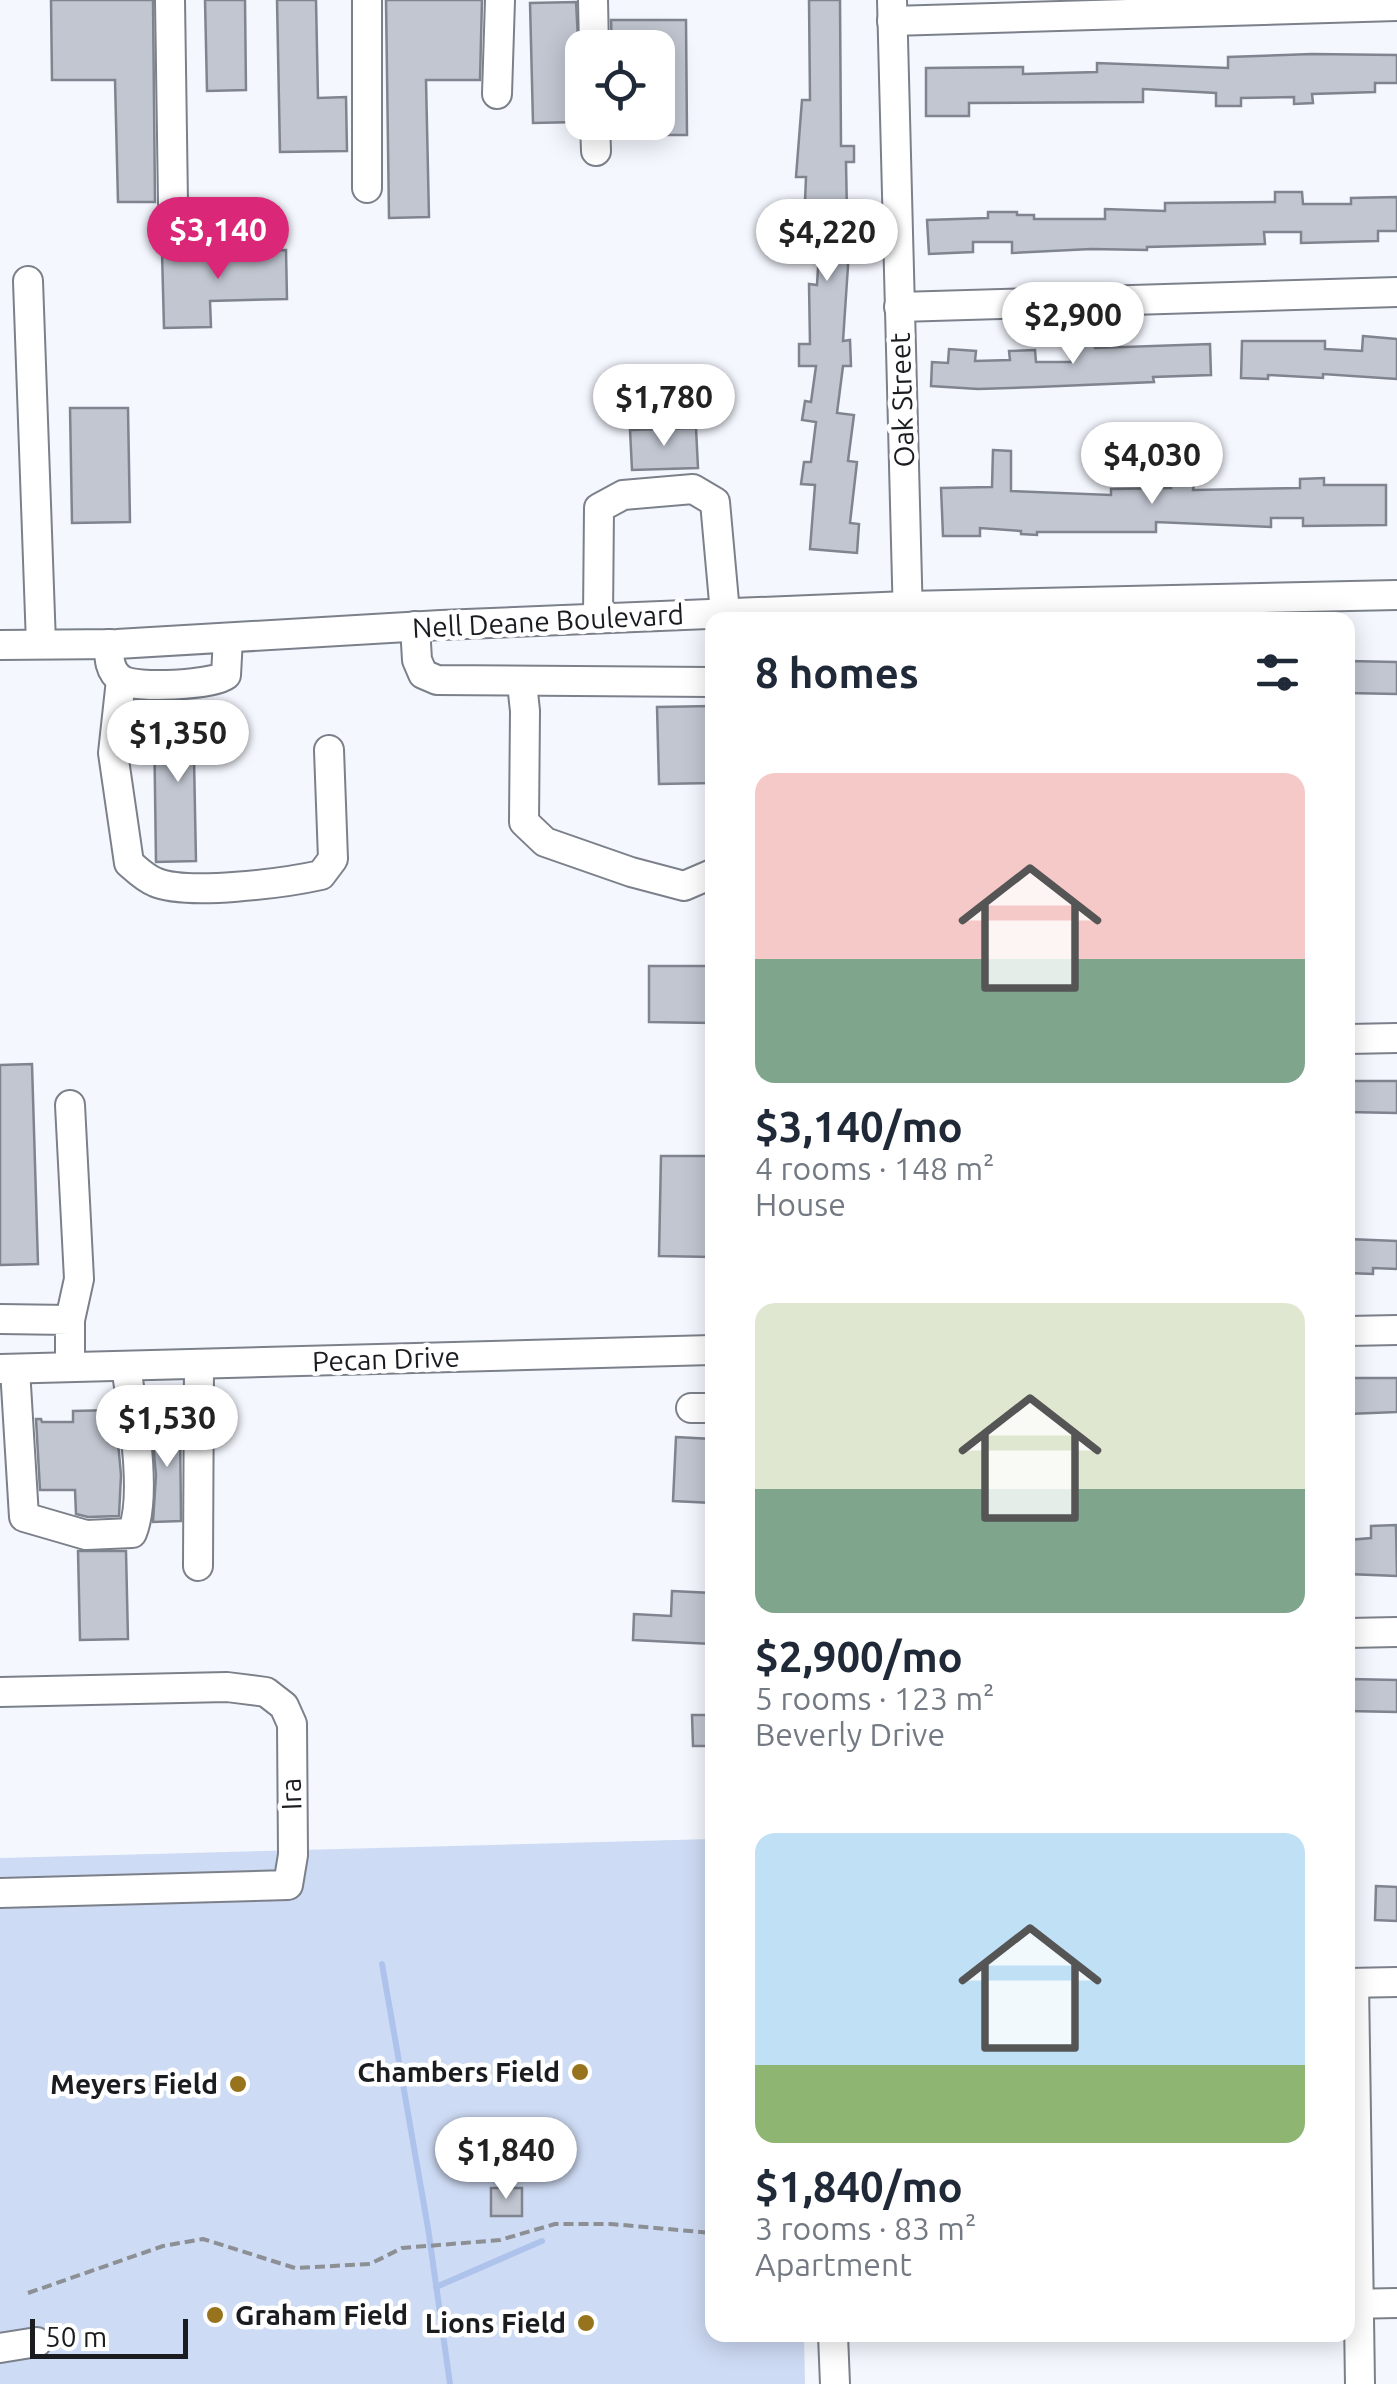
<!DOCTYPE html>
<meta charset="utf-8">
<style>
:root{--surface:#fff;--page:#f2f2f3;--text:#1f2937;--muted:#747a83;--accent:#db2777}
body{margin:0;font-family:Ubuntu,sans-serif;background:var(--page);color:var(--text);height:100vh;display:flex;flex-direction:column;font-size:38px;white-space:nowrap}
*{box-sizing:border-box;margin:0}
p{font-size:32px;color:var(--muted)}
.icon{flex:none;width:55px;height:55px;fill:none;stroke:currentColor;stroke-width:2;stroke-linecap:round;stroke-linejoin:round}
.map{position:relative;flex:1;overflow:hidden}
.side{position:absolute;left:705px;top:612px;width:650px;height:1730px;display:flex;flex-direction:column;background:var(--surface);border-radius:20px;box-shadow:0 5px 25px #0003}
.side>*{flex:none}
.controls{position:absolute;left:565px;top:30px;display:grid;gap:20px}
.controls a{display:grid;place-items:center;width:110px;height:110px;border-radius:20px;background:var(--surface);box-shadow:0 5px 25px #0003;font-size:50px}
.scale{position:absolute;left:30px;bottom:25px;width:158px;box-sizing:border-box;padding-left:10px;border:5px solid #1a1c20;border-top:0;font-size:28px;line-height:35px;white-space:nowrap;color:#1a1c20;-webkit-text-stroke:8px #fff;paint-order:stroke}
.price{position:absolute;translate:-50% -85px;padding:0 22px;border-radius:35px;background:#fff;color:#222;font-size:32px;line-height:65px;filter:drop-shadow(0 2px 5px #0008)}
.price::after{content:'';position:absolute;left:50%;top:60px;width:30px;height:22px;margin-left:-15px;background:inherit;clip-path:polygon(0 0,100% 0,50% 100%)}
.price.on{background:var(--accent);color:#fff}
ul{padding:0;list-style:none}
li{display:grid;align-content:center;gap:20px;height:530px;padding:0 50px}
li span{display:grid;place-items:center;height:310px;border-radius:20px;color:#555}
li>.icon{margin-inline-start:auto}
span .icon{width:180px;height:180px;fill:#fffc;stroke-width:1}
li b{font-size:42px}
h2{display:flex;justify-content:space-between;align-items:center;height:120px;padding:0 50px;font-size:42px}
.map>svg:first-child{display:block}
.green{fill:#cedbf4}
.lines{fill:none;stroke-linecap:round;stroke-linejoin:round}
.stream{stroke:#aec3ec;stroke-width:6}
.building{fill:#c1c6d1;stroke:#7f848e;stroke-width:2.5}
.minor-casing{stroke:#7b808a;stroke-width:32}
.path{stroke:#8c8f94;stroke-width:4;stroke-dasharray:10 5;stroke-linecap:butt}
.minor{stroke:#fff;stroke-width:28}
.poi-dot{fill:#98731d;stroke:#fff;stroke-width:4}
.labels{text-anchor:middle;stroke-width:9;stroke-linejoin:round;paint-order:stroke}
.street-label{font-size:28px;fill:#1a1c20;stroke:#fff}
.poi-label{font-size:28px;font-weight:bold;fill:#1a1c20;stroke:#fff;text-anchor:end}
</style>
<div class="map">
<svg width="1397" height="2384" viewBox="0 0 1397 2384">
<rect width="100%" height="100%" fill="#f4f7fe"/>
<path class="green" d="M712 1839V2335H804L805 2384H0V1858Z"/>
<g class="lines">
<g class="stream">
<path d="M382 1964 428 2228 450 2384"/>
<path d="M436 2287 542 2241"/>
</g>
</g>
<g class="building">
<path d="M51 0H153L155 202H118L115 80H52Z"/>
<path d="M205 0H245L246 90 207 91Z"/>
<path d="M277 0H316L318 98 346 97 347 151 280 152Z"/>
<path d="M386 0H482L480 80H426L429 217 389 218Z"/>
<path d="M809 0H840L841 146H854V162H846L848 266 843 341 850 340 851 366H843L837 413 854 415 848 461 857 462 850 523 859 524 857 553 810 549 815 485 801 484 804 462H811L816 422 802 420 805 401 811 402 816 366H799V344H810L809 284 817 285 819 251 803 250 806 177H796L802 100H810Z"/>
<path d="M576 2 582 111 578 122 533 123 530 3Z"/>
<path d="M611 20H686L687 135H658V48H612Z"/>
<path d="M1312 54 1397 55V83H1375V92L1312 94 1313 103 1294 104V97L1241 98V106H1216V93L1143 89V102L969 103V116H926V68L1023 67V74L1097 72V63L1228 68V57Z"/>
<path d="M1275 192H1302L1303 204H1351V198L1397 197V231H1378V241L1301 243V232H1264L1265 244 1147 247V250L1091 249 1012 253V242H973V252L929 254 927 220 988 218V212H1017V215H1034V219H1105V209L1165 211V203L1275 202Z"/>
<path d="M286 250 287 299 210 301 211 327 164 328 162 252Z"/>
<path d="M1363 336 1397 339V379L1323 374V378L1268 375V379L1241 378 1242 341H1325V349L1362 351Z"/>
<path d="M1210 344 1211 375 1153 377 1154 382 1037 387 978 389 931 386 932 362 948 363 949 349 976 351 975 361 1010 360 1009 351 1035 350 1036 362H1071L1070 345H1094L1095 348Z"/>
<path d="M70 408H128L130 522 72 523Z"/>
<path d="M696 428 698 468 632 470 630 430Z"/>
<path d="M993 450 1011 451V491L1111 495V489L1171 488V484L1194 485 1193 490 1300 488V479L1324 478V485H1386V525L1303 526V518H1271V527L1156 522V532H1037V535L1021 534V531L980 528V536H943L941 488 992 487Z"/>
<path d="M1348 661 1397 662V694L1348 693Z"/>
<path d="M712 706V783L659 784 657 707Z"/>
<path d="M211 718 213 758 194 759 196 861 156 862 154 720Z"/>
<path d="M649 966H712V1023L649 1022Z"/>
<path d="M32 1064 38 1264 0 1265V1065Z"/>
<path d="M1348 1081H1397V1113L1348 1112Z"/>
<path d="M661 1156H712L711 1257 659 1256Z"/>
<path d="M1348 1239 1397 1241V1269L1373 1268V1274L1348 1273Z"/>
<path d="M1348 1378H1397V1412L1348 1414Z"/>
<path d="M115 1410 121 1475 119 1516 88 1517 76 1514 75 1490H40L36 1419H41L42 1422H73V1411Z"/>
<path d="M180 1419 181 1521 153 1522 156 1475 151 1420Z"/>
<path d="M676 1437 712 1439V1503L673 1501Z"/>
<path d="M1396 1525 1397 1576 1348 1574V1540L1371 1538V1526Z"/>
<path d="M78 1551H126L128 1639 80 1640Z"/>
<path d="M672 1591 712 1593V1644L633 1640 634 1614 671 1616Z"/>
<path d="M1349 1679 1397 1680V1712L1348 1711Z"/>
<path d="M692 1715H712V1746H693Z"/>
<path d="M1376 1886 1397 1887V1921L1375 1920Z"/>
<rect x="491" y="2188" width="31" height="28"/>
</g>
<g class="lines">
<g class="minor-casing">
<g id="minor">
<path d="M170 0 173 203"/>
<path d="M367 0V188"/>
<path d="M593 0 594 48"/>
<path d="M892 0 908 620"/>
<path d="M892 21 1397 6"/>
<path d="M497 94 500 0"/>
<path d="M595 122 596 151"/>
<path d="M28 281 41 644"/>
<path d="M899 307 1397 292"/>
<path d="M598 618 599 508 623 495 693 489 715 502 725 613"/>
<path d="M415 626 417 660 423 674 437 680 712 682"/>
<path d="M109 644C109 658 109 672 122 680 135 689 213 685 226 675L228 638"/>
<path d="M0 645 117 644 441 625 907 606 1397 595"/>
<path d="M121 680 113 753 129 863C137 870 145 878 155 882 187 896 285 883 321 875L333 859 329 750"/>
<path d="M522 683 525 711 524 822 545 842 631 872 684 886 712 874"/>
<path d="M1348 1039 1397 1038"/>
<path d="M70 1105 79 1279 70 1320"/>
<path d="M0 1319 70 1320V1367"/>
<path d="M1348 1331 1397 1330"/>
<path d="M0 1369 712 1350"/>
<path d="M15 1369 24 1517 86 1535 132 1533C148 1495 132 1409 126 1366"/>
<path d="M691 1408H712"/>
<path d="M198 1566 199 1364"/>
<path d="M1348 1633 1397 1632"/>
<path d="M0 1692 227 1687 266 1692 284 1706 292 1724 293 1855 288 1885 0 1893"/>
<path d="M1348 1983 1397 1982"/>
<path d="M1354 1983 1360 2384"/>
<path d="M1348 2304 1397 2303"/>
<path d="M833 2335 835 2384"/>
<path d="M0 2348 37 2342"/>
</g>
</g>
<path class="path" d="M28 2293 163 2246 203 2239 295 2268 370 2264 402 2248 500 2240 555 2224H611L712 2233"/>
<use href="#minor" class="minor"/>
</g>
<g class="poi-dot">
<circle cx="580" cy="2072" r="10"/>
<circle cx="238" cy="2084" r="10"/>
<circle cx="215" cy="2315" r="10"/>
<circle cx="586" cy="2323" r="10"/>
</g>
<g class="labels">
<g class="street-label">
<text transform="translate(902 400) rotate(-92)" y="10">Oak Street</text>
<text transform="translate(548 621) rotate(-3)" y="10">Nell Deane Boulevard</text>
<text transform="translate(386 1359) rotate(-2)" y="10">Pecan Drive</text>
<text transform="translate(291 1794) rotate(-92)" y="10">Ira</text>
</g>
<g class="poi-label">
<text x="560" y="2082">Chambers Field</text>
<text x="218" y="2094">Meyers Field</text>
<text x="235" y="2325" text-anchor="start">Graham Field</text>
<text x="566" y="2333">Lions Field</text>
</g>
</g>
</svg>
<div class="controls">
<a><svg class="icon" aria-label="locate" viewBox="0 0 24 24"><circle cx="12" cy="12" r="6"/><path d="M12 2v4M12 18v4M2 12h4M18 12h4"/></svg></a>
</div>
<div class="scale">50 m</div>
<b class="price on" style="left:218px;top:282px">$3,140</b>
<b class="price" style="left:827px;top:284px">$4,220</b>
<b class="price" style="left:1073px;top:367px">$2,900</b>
<b class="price" style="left:664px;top:449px">$1,780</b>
<b class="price" style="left:1152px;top:507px">$4,030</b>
<b class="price" style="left:178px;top:785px">$1,350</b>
<b class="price" style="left:167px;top:1470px">$1,530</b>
<b class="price" style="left:506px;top:2202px">$1,840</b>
<section class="side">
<h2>8 homes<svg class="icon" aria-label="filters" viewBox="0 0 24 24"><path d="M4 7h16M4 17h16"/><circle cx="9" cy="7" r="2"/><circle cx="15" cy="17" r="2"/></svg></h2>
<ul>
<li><span style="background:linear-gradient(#f6c9c9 60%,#7fa58c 0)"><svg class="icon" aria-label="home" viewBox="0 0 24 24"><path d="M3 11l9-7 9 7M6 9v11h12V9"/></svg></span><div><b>$3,140/mo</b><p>4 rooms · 148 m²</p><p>House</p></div></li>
<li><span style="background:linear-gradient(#dfe7d0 60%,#7fa58c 0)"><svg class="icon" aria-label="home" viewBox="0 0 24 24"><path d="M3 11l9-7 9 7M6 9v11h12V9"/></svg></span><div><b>$2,900/mo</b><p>5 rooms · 123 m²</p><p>Beverly Drive</p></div></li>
<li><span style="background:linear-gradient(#bfe0f5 75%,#8fb573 0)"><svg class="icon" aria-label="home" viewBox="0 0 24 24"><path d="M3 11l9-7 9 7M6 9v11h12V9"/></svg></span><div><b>$1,840/mo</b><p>3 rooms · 83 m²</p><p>Apartment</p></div></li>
</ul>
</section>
</div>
